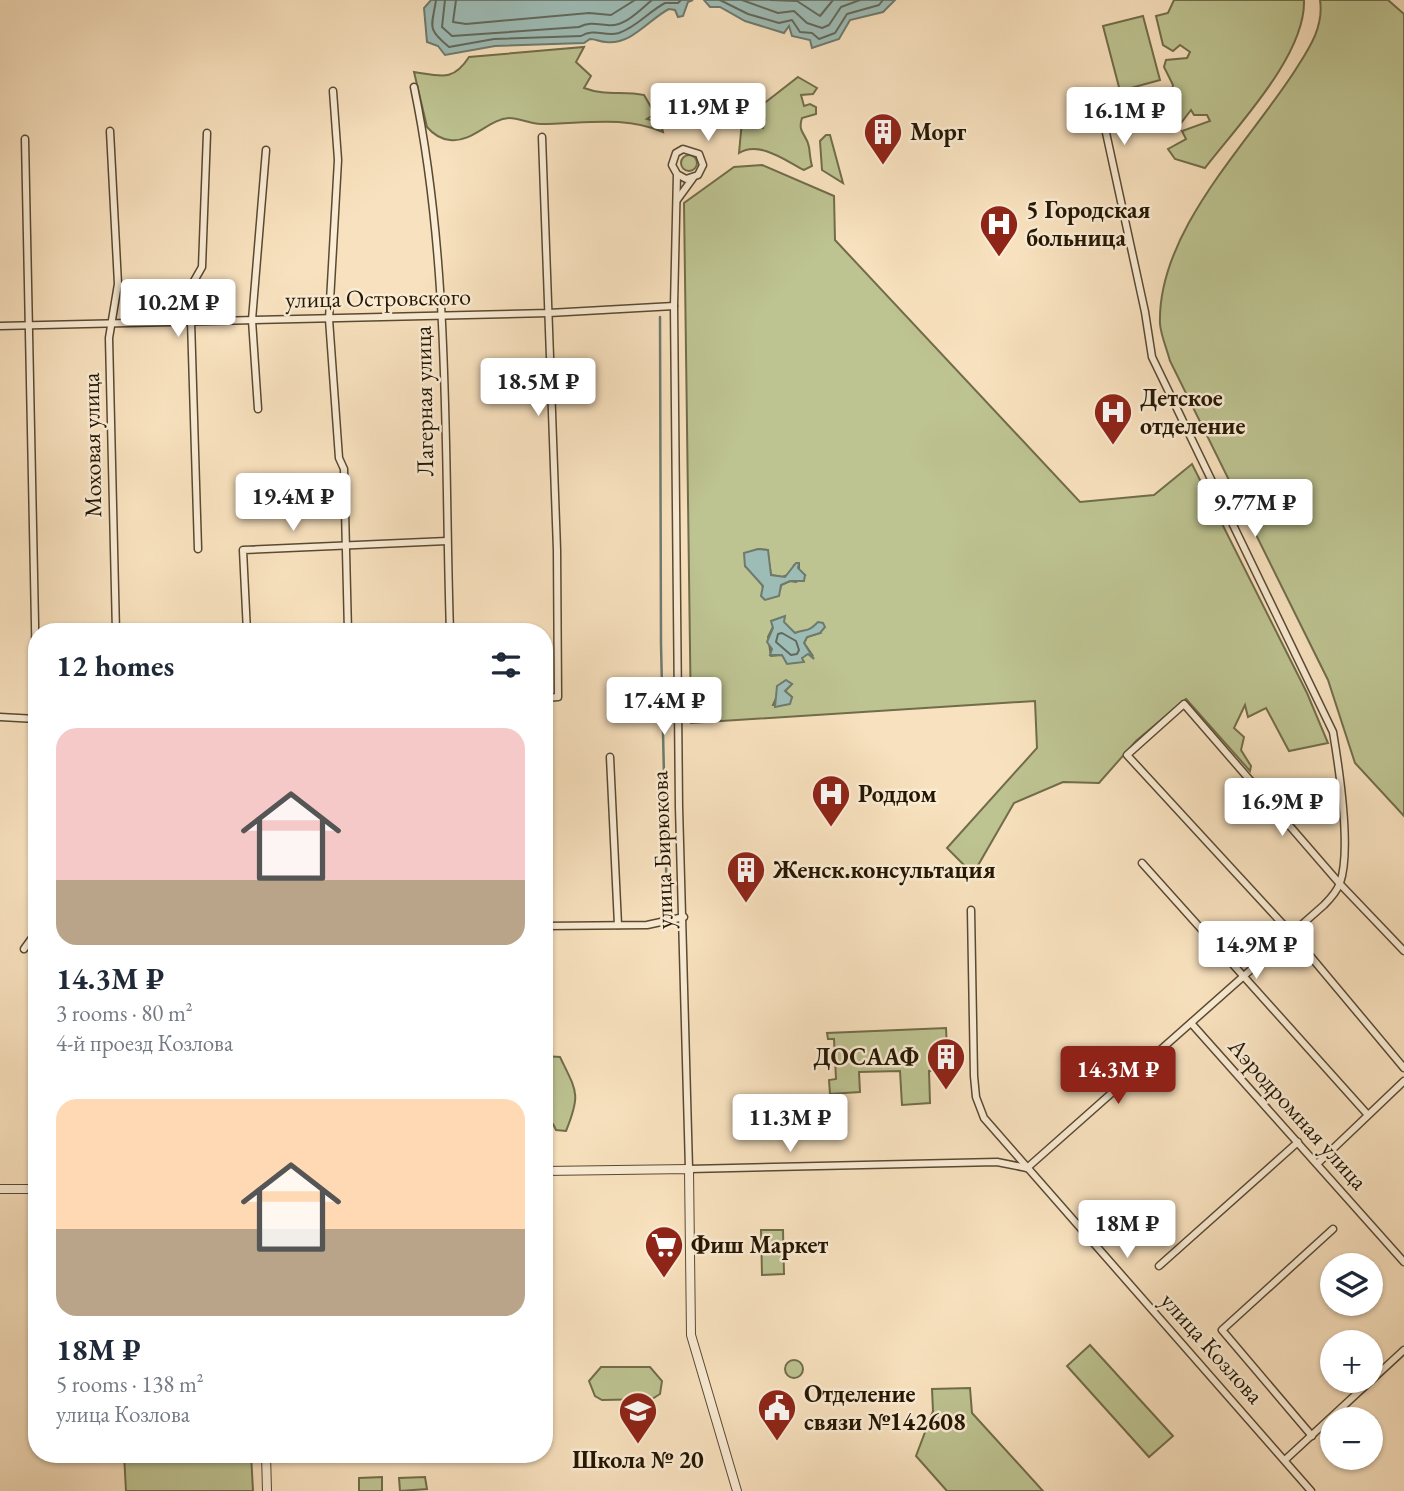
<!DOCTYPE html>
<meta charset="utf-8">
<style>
:root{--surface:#fff;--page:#f2f2f3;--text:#1f2937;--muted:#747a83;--accent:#8f2418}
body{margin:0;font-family:"EB Garamond",serif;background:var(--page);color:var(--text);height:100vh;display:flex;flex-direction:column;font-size:26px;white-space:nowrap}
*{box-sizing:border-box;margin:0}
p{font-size:23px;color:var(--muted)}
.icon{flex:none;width:38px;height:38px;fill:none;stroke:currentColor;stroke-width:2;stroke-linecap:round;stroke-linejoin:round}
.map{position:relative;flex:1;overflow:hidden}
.details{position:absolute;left:28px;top:623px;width:525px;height:840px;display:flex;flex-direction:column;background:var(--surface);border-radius:28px;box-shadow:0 2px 5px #0004}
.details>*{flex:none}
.fabs{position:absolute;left:1320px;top:1253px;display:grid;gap:14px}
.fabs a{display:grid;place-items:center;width:63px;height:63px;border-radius:50%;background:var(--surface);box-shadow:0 2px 5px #0004;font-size:35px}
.price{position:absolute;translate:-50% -60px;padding:0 16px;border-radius:7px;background:#fff;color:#222;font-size:23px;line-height:46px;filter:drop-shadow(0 2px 4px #0008)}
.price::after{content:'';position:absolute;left:50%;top:42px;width:21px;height:16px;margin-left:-10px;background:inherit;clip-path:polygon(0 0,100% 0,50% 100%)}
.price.on{background:var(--accent);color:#fff}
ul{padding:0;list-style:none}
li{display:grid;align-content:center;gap:14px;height:371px;padding:0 28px}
li span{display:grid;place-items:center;height:217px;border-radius:21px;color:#555}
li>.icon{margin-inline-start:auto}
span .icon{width:126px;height:126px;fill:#fffc;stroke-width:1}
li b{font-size:30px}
h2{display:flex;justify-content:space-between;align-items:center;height:84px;padding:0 28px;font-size:30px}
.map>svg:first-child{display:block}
.green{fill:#bdc391;stroke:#716c4a;stroke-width:2;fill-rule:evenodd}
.water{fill:#9ebcb6;stroke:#6e7a6e;stroke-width:2}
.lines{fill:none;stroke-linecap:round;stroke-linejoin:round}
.shore{stroke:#62695c;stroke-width:2}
.stream{stroke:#6e7a6e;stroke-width:2.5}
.minor-casing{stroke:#5a4931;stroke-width:9}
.tertiary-casing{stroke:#5a4931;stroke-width:10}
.minor{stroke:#faecd5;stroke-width:6}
.tertiary{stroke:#faecd5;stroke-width:8}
.labels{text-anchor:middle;stroke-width:5;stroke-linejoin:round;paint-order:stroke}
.poi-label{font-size:24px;font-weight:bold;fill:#251602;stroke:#faecd5;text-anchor:start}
.street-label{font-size:24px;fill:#251602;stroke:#faecd5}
</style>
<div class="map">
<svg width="1404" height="1491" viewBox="0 0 1404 1491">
<rect width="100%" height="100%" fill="#f8e1be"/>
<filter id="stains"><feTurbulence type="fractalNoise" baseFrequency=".00286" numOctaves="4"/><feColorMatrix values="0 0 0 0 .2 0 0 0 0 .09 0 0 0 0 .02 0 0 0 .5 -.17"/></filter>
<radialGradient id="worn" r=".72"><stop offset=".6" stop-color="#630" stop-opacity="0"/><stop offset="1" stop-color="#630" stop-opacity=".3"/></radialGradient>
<g class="green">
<path d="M1174 0H1304C1306 55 1237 126 1205 168L1175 159 1168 149 1186 139 1182 131 1210 121 1207 115H1194L1191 110 1181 123 1174 120 1168 108 1173 85 1164 67 1166 60 1187 58 1190 52 1180 45 1173 51 1163 45 1156 16 1168 13Z"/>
<path d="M1320 0H1388L1404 14V816L1355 763 1328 680 1170 361C1167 349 1161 336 1160 324 1157 231 1249 143 1296 69 1310 47 1324 26 1320 0Z"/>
<path d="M1143 16 1160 80 1120 91 1103 26Z"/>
<path d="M584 47 576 62 591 76 584 88C605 96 622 91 644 95L655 114 647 119 661 123 663 132C623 115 583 124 541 124 530 124 520 118 509 118 489 119 472 143 450 140 440 139 433 134 427 127L414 72C441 76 453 82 469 57Z"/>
<path d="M798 77 817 88 813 94 801 95 804 106 810 104 816 107V114L802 118C797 133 807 134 809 147 810 153 810 159 812 166L804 170C786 161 759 140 739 153L742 121 763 128 765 119 755 117 753 112Z"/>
<path d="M826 135H830L843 183 822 170 820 141Z"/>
<circle cx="689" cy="163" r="8"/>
<path d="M762 165 834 196 835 240 1080 502 1154 495 1192 464 1307 693 1328 743 1289 751 1266 708 1248 717 1245 705 1234 728 1244 737 1241 750 1251 766 1250 771 1186 699 1136 741 1099 783 1063 782 1014 803 973 874 947 848 1037 748 1035 701 691 723 684 203 734 167ZM758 549 767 550 771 575 782 577 791 574 794 565 799 564V571L805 575 796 582 790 581 781 585 780 590 764 593C763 580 754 574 745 566L746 555ZM773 627 795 633 814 630 820 633 807 637 804 643 813 656 808 653 796 662 786 660 782 655 771 656 768 637ZM782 685H791L785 691 792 697 789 704 773 705Z"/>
<path d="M946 1028 948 1070 929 1071 930 1103 902 1105 900 1071 859 1072 860 1092 830 1094 829 1080 836 1079 834 1039H828L827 1033Z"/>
<path d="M544 1056 560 1057C577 1092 581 1094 566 1131L556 1130 553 1124 544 1123Z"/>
<path d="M761 1230H783L784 1274 762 1275Z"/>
<path d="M1090 1345 1173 1436 1149 1457 1067 1366Z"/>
<circle cx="794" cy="1369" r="9"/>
<path d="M601 1367H650L662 1381 660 1394 652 1399 602 1400 595 1396 589 1381Z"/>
<path d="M970 1388 972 1413 1043 1491H947L916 1456 933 1411 932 1389Z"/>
<path d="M124 1454H251L253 1491H126Z"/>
<path d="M382 1477V1491H359V1478Z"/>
<path d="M425 1477 427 1489 400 1491 399 1478Z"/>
</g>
<g class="water">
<path d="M431 0H693L688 2 683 16 678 17 675 10 669 9C649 19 632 45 606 42 600 42 596 39 590 39L584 43 495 46 445 55 438 46 427 42 424 8Z"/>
<path d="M704 0H895L883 12 850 20 839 39 812 48 810 40 792 36 789 26 784 33 745 21 720 7H710Z"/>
<path d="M758 549 768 550 771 575 785 577 796 563H799L798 568 805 575 804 581H790L781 585 779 596 765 600 761 596 763 586 745 566 744 553Z"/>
<path d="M785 616 784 622 795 633C806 628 806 634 818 622L823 623 825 627 820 633 807 637 804 643 814 659 808 654 802 658 804 662 787 664 782 655H770L772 649 767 642 773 628 771 621Z"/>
<path d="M786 680 792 684 785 691 792 697 790 704 775 707 777 686Z"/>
</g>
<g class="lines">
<g class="shore">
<path d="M436 0C432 27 426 28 449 47L494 39 581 36C595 28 605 37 619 33 637 27 648 12 665 3H678L681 0"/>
<path d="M445 0 442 27 452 36 579 27C589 22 596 24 607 25 624 28 640 10 652 0"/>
<path d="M456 0 453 22 466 24 589 13 611 15 635 0"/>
<path d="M720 0 748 14 779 23 792 20 800 32 812 33 819 39 835 33 847 14 879 5 883 0"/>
<path d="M742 0 778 13 794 11 807 23 822 28 829 25 841 7 860 0"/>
<path d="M771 0 797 1 820 16 833 0"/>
<path d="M782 633 796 641 799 650 797 654 791 655 776 642 778 634Z"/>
</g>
<path class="stream" d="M660 317 661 644 667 908"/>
<g class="minor-casing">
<g id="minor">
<path d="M414 87C451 265 444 451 450 632"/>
<path d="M333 91 338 160 329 319 339 458 344 469 348 632"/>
<path d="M110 131 118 284 109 338 116 632"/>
<path d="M542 137 557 550 558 697 544 698"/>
<path d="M25 139 37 721"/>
<path d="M677 174 686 179 698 175 703 165 699 154 683 149 676 153 672 165 677 174 674 306 679 807 689 1169 997 1162 1027 1168"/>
<path d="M677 200 693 178"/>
<path d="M0 326 549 313 674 306"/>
<path d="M258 409 252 320 266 150"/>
<path d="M198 549 190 288 202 267 207 133"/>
<path d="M247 632 243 550 447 541"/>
<path d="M0 717 37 719"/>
<path d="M610 757 618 925"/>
<path d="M1142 863 1368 1115"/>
<path d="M971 910 974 1076 976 1097 984 1118 1311 1491"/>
<path d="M544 926 647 925 684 917"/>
<path d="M24 949 37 931"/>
<path d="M1404 951 1340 884 1184 704 1127 755 1291 933 1404 1068"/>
<path d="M1191 1023 1404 1262"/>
<path d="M1317 1164 1404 1081"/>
<path d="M1027 1168 1324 905C1330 899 1337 891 1340 883 1352 849 1339 768 1333 732L1152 357 1145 312 1105 128"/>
<path d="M1159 1266 1298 1142"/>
<path d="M1312 1436 1222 1330 1333 1229"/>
<path d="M1286 1459 1404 1350"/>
</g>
</g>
<g class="tertiary-casing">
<g id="tertiary">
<path d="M544 1171 689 1169 691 1335 737 1491"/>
<path d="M0 1189H37"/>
<path d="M266 1454 267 1491"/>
</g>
</g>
<use href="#minor" class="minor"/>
<use href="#tertiary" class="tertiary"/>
</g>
<defs>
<g id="building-pin" transform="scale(2.0125)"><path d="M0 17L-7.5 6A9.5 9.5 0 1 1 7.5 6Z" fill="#8f2418" stroke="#faecd5"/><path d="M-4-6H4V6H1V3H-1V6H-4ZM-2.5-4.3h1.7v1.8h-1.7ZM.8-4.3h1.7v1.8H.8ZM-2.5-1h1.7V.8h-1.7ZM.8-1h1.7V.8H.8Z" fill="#fff"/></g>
<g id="hospital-pin" transform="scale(2.0125)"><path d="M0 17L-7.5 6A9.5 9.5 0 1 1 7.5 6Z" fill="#8f2418" stroke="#faecd5"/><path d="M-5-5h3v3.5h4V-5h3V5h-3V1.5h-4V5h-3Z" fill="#fff"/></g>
<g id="supermarket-pin" transform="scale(2.0125)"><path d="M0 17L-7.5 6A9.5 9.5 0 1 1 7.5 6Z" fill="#8f2418" stroke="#faecd5"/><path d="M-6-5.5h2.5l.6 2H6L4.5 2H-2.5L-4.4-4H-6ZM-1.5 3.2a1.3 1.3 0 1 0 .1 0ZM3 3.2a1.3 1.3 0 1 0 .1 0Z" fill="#fff"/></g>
<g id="civic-pin" transform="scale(2.0125)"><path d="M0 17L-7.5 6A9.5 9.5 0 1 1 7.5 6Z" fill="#8f2418" stroke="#faecd5"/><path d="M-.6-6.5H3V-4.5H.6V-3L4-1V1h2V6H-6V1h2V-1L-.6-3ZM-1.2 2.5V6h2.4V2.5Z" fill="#fff"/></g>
<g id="school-pin" transform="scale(2.0125)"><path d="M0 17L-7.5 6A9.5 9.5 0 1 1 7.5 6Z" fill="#8f2418" stroke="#faecd5"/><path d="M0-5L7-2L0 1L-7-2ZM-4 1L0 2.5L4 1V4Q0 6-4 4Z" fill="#fff"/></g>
</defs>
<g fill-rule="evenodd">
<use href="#building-pin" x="883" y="132"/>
<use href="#hospital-pin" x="999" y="224"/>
<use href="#hospital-pin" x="1113" y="412"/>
<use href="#hospital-pin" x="831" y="794"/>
<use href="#building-pin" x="746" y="870"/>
<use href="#building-pin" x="946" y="1057"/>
<use href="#supermarket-pin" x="664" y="1245"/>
<use href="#civic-pin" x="777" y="1408"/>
<use href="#school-pin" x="638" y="1411"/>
</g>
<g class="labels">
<g class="poi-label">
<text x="910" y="140">Морг</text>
<text x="1026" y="218">5 Городская<tspan x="1026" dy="28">больница</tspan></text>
<text x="1140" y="406">Детское<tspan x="1140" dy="28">отделение</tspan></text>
<text x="858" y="802">Роддом</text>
<text x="773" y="878">Женск.консультация</text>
<text x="919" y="1065" text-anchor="end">ДОСААФ</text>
<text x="691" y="1253">Фиш Маркет</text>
<text x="804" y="1402">Отделение<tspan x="804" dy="28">связи №142608</tspan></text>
<text x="638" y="1468" text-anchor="middle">Школа № 20</text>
</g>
<g class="street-label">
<text transform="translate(378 298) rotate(-1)" y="8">улица Островского</text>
<text transform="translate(424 401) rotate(-91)" y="8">Лагерная улица</text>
<text transform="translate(92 445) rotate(-91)" y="8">Моховая улица</text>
<text transform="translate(662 850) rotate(-92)" y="8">улица Бирюкова</text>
<text transform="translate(1298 1114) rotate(48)" y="8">Аэродромная улица</text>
<text transform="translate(1212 1348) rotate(48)" y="8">улица Козлова</text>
</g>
</g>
<rect width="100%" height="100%" filter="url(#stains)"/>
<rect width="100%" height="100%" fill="url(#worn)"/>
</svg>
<div class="fabs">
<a><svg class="icon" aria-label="layers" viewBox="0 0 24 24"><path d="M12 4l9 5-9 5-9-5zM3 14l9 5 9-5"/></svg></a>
<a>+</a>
<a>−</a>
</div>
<b class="price" style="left:708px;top:143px">11.9M ₽</b>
<b class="price" style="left:1124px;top:147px">16.1M ₽</b>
<b class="price" style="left:178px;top:339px">10.2M ₽</b>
<b class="price" style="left:538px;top:418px">18.5M ₽</b>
<b class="price" style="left:293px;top:533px">19.4M ₽</b>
<b class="price" style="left:1255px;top:539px">9.77M ₽</b>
<b class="price" style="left:664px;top:737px">17.4M ₽</b>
<b class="price" style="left:1282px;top:838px">16.9M ₽</b>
<b class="price" style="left:1256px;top:981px">14.9M ₽</b>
<b class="price on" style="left:1118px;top:1106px">14.3M ₽</b>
<b class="price" style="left:790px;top:1154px">11.3M ₽</b>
<b class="price" style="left:1127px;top:1260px">18M ₽</b>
<section class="details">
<h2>12 homes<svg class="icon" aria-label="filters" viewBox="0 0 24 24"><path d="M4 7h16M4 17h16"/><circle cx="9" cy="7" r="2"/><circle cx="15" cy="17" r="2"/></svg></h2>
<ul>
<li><span style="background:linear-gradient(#f6c9c9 70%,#b9a48a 0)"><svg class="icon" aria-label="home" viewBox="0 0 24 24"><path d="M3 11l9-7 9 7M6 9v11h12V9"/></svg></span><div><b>14.3M ₽</b><p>3 rooms · 80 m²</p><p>4-й проезд Козлова</p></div></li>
<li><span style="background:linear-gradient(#ffd9b3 60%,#b9a48a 0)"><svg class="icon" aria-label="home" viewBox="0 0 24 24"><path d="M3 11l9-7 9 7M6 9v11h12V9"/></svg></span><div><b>18M ₽</b><p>5 rooms · 138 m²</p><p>улица Козлова</p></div></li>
</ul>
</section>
</div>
